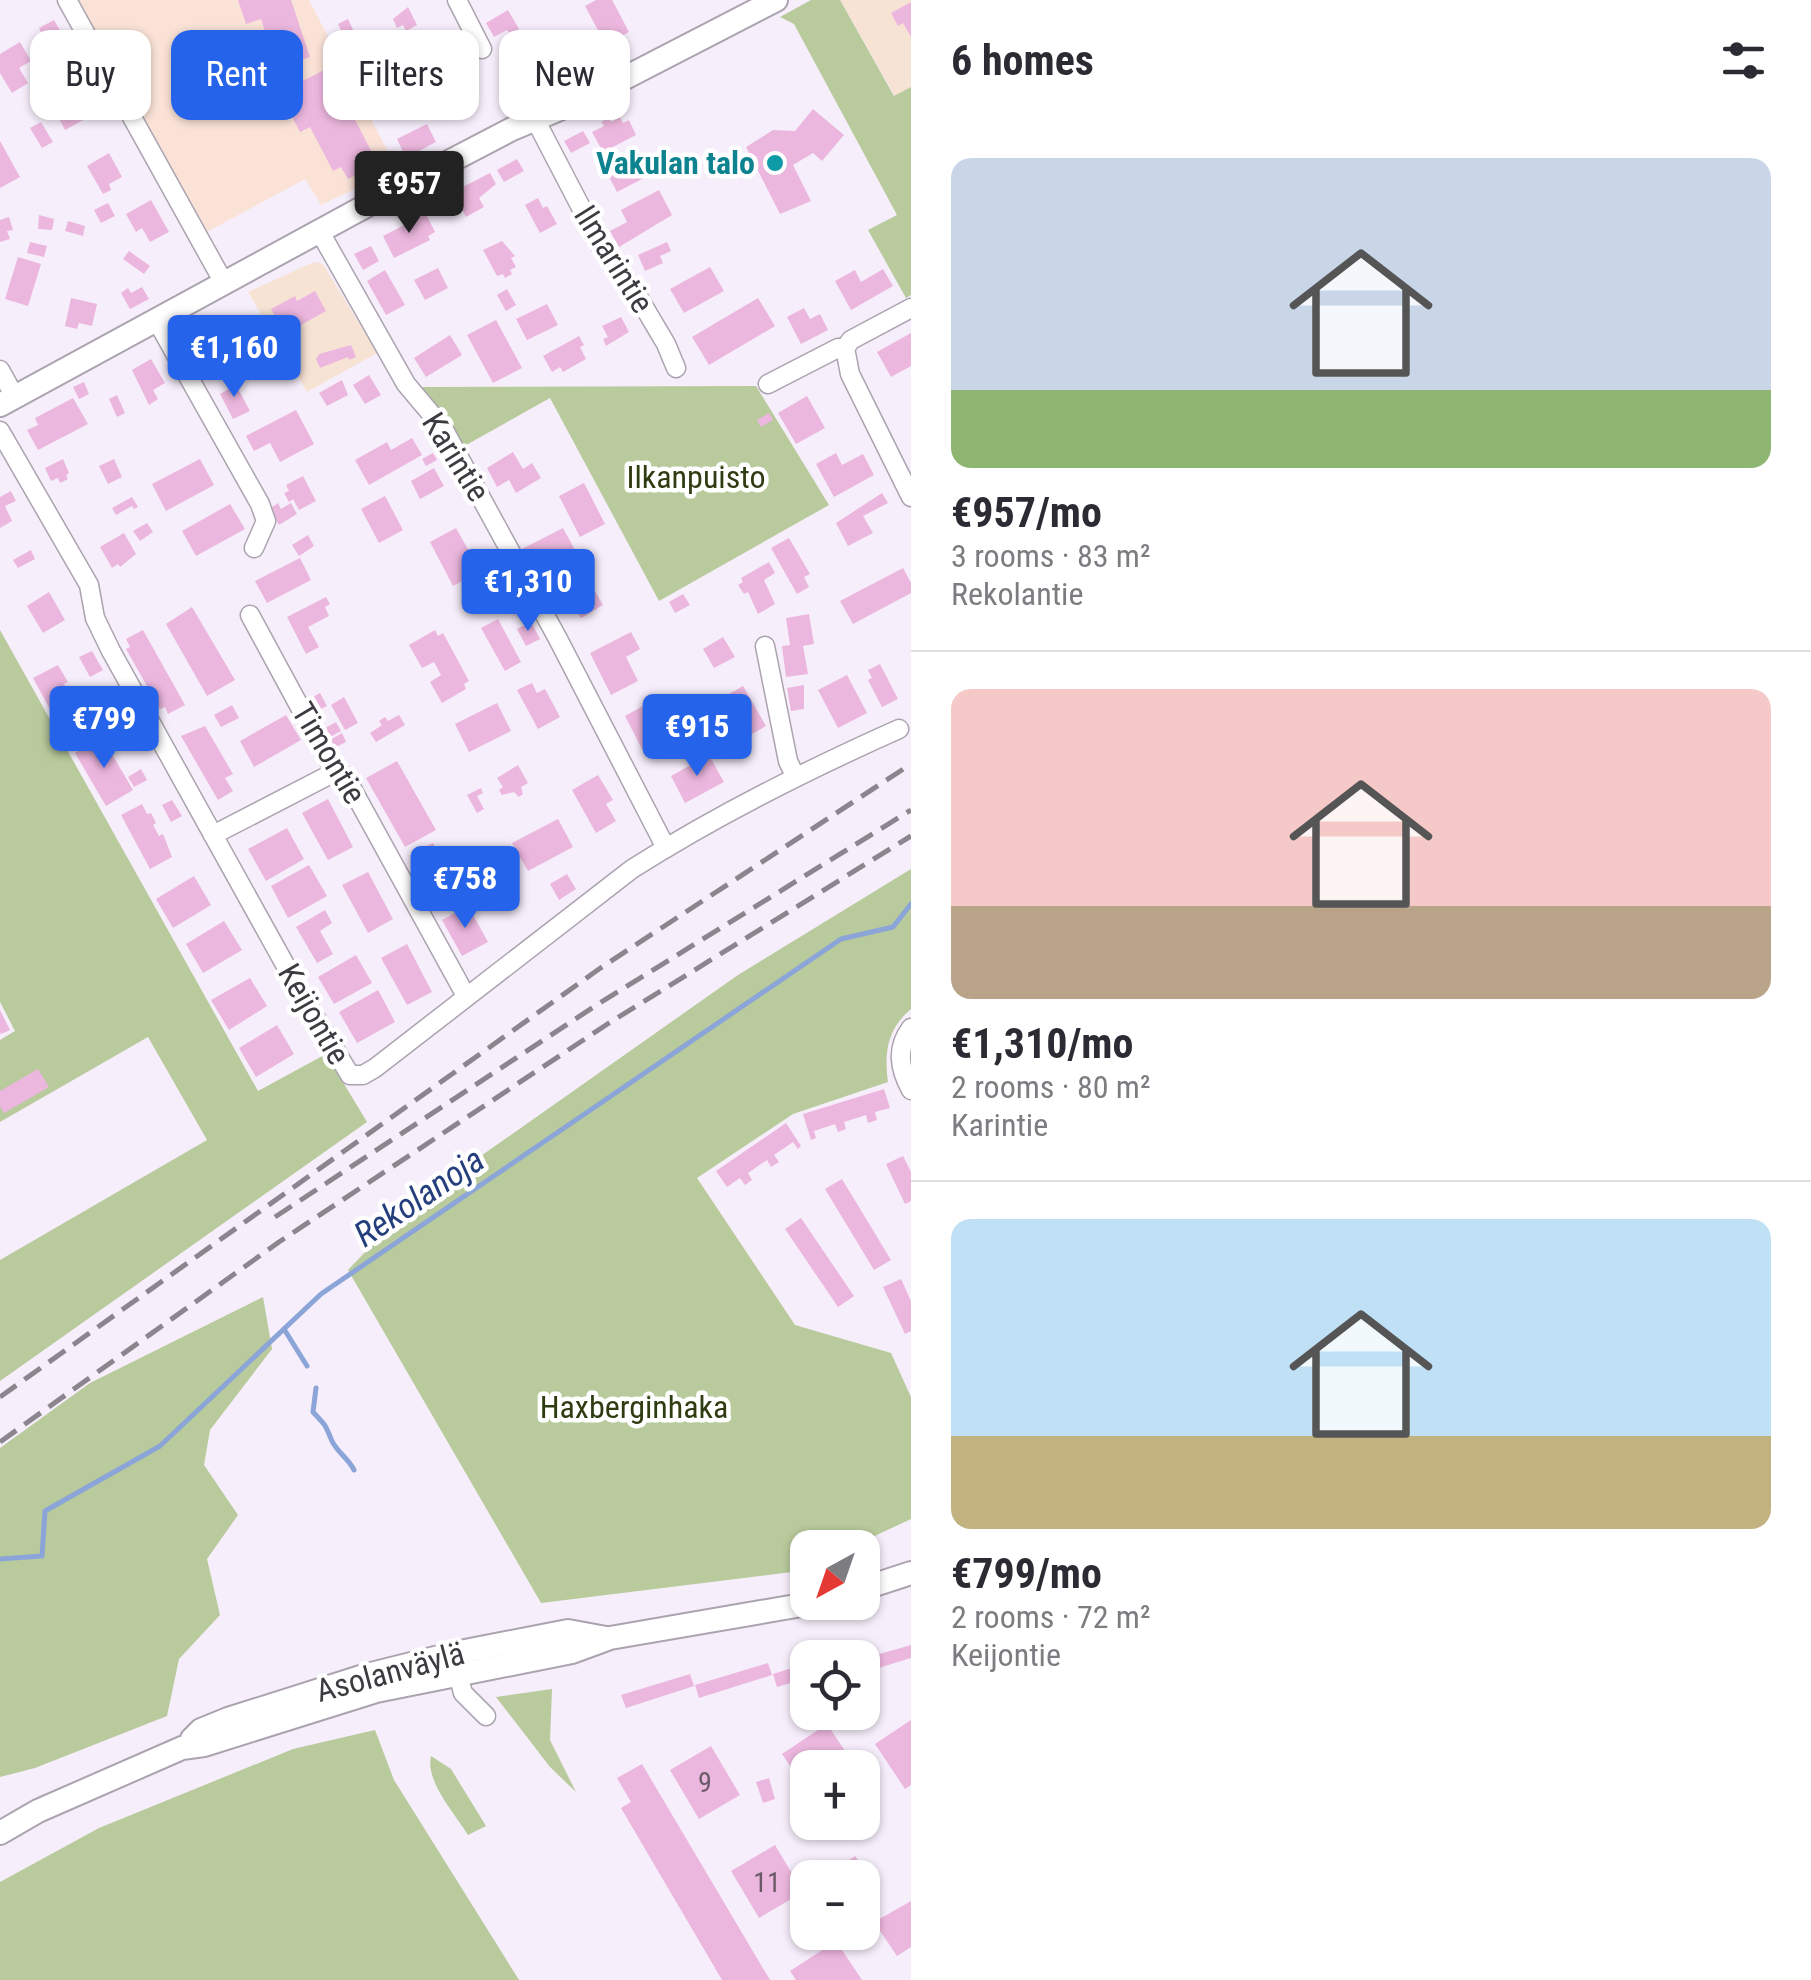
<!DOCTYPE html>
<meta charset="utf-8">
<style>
:root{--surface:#fff;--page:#f2f2f3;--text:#2b2b33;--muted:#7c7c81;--line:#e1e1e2;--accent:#2563eb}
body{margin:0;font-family:"Roboto Condensed",sans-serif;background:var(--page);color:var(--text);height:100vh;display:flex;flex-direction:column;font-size:38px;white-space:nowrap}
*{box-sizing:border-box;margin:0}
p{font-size:32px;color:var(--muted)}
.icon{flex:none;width:55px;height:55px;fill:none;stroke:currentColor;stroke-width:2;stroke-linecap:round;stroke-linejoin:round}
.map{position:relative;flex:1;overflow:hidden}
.side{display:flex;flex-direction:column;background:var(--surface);width:900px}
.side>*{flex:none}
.guide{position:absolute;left:30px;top:30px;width:730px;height:90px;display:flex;gap:20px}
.needle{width:65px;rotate:220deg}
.controls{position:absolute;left:790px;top:1530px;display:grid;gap:20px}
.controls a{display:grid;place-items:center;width:90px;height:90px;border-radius:20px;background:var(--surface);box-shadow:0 2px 8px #0004;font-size:50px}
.price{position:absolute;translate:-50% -85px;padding:0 22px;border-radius:10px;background:var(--accent);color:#fff;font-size:32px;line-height:65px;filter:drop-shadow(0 2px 5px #0008)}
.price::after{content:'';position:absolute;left:50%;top:60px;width:30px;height:22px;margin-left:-15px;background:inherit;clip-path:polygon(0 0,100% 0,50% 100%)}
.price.on{background:#222;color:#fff}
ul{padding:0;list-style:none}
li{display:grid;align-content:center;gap:20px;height:530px;padding:0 40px}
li+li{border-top:2px solid var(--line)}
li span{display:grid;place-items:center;height:310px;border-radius:20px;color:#555}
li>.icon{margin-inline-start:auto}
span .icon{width:180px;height:180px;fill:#fffc;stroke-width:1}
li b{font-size:42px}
h2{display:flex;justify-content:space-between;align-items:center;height:120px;padding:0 40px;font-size:42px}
.chip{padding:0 35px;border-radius:20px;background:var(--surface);box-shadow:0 2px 8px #0004;font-size:35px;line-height:90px}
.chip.on{background:var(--accent);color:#fff}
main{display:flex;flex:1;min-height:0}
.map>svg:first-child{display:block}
.commercial{fill:#f7e3d4}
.education{fill:#fae2d7}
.green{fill:#b9ca9c}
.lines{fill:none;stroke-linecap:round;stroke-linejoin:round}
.stream{stroke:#8ca5d8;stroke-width:5}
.building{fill:#ecb7de}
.minor-casing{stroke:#aba3af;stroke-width:21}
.major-casing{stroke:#aba3af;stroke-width:26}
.minor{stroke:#fff;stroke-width:18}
.major{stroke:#fff;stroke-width:22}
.rail{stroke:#8b868e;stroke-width:5;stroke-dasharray:20 10;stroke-linecap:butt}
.culture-dot{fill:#0f9aa8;stroke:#fff;stroke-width:4}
.labels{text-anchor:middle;stroke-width:9;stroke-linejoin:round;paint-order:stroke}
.number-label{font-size:28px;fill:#6a5a68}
.culture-label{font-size:32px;font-weight:bold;fill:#0d838f;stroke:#fff;text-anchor:end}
.street-label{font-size:32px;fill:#3e3b40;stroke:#fff}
.park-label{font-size:32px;fill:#2f3c12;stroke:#fff}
.water-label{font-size:35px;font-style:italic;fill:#253f7d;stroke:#fff}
</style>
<main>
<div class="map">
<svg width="911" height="1980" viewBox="0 0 911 1980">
<rect width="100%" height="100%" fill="#f6eefb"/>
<g class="commercial">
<path d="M840 0H911V87L895 96Z"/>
<path d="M314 262 323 264 377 353 307 392 248 292Z"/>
</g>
<path class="education" d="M75 0H309L397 169 321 205 305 179 205 233Z"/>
<g class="green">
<path d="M811 0H840L894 96 911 87V295L906 298 868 230 897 215 794 24 780 17Z"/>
<path d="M756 386 829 505 659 601 550 398 459 449 414 387Z"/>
<path d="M0 630 258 1091 326 1054 367 1122 0 1381V1260L207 1140 148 1037 0 1122V1040L15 1031 0 1002Z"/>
<path d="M911 869V1009C887 1029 884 1053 888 1082L793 1114 697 1178 795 1325 891 1353 911 1397V1519L851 1547 808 1548 807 1568 800 1571 541 1603 348 1270 407 1208 738 975Z"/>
<path d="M263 1297 272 1349 210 1430 204 1465 238 1515 207 1559 220 1615 179 1659 167 1716 35 1768 0 1777V1448L90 1383Z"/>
<path d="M552 1689 550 1740 576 1792 550 1767 496 1697Z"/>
<path d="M375 1730 394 1780 519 1980H0V1882L99 1828 293 1749Z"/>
<path d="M431 1756 451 1769 486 1826 468 1835C455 1814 425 1781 431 1756Z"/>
</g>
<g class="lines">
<g class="stream">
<path d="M284 1329 307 1366"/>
<path d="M316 1388 313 1412C328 1428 324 1423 332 1441 337 1452 349 1459 354 1470"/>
<path d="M0 1559 42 1556 45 1511 160 1446 321 1294 841 939 893 927 911 904"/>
</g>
</g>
<g class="building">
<path d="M238 0H291L310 57 277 68 261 19 246 24Z"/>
<path d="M596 0H612L629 32 606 45 585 6Z"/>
<path d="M911 2V37L903 23 898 26 891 13Z"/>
<path d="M408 7 417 25 406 31 403 25 397 28 393 19Z"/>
<path d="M508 10 519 29 510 34 507 30 494 37 486 23Z"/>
<path d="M348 19 356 36 346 41 338 24Z"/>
<path d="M54 20 64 37 56 42 49 30 42 34 39 28Z"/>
<path d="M20 42 31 61 19 68 28 83 12 93 0 73V54Z"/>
<path d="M552 52 565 74 539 88 527 66Z"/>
<path d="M135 65 144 81 134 86 125 71Z"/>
<path d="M398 66 403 77 385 86 392 100 379 108 366 82Z"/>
<path d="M328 68 378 164 348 179 341 167 333 171 310 127 300 132 289 111 295 108 285 90Z"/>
<path d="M86 98 94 114 65 130 56 113Z"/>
<path d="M813 109 844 135 822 161 813 153 793 165 811 201 780 214 746 147 773 130 795 131Z"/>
<path d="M609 117 611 122 620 117 623 123 629 120 636 135 603 152 592 132 604 126 601 122Z"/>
<path d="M41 122 53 142 42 148 30 128Z"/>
<path d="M427 124 436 142 406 158 397 139Z"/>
<path d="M583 131 590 143 571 153 564 141Z"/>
<path d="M0 141 20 177 0 188Z"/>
<path d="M109 153 122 177 109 184 111 190 103 194 87 166Z"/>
<path d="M636 153 648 176 617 192 605 169Z"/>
<path d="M517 159 524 171 504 182 497 170Z"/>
<path d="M490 173 496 184 479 198 484 207 466 217 453 192Z"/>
<path d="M659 190 672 215 619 247 610 231 627 222 621 210Z"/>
<path d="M538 198 543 208 547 206 557 224 540 233 525 205Z"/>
<path d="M151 200 169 232 150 242 142 228 136 232 126 214Z"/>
<path d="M108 203 115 216 101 223 94 210Z"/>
<path d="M426 214 435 232 428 236 430 240 394 258 383 236Z"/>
<path d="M39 215 54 219 52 230 38 229Z"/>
<path d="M9 217 13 230 7 231 10 239 0 242V220Z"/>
<path d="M68 221 85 226 83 236 65 231Z"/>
<path d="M502 241 515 256 511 258 516 267 510 270 512 274 505 278 503 274 497 276 483 250Z"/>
<path d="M30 242 47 246 44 257 27 253Z"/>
<path d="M667 242 671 251 660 256 663 263 645 271 638 255Z"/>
<path d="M371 246 379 261 363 270 354 254Z"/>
<path d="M129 251 150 266 144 274 123 259Z"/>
<path d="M18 257 41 264 28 306 5 299Z"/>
<path d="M710 267 724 291 684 313 670 289Z"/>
<path d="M438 268 448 288 425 300 414 280Z"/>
<path d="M883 269 893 286 851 310 835 281 855 270 861 282Z"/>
<path d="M385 270 405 305 386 315 367 281Z"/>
<path d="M142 287 149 299 130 309 121 293 128 288 131 293Z"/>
<path d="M507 289 516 305 506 311 497 295Z"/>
<path d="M315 291 326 311 285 334 271 309 295 296 297 301Z"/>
<path d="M71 298 97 304 92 326 79 323 77 329 65 326Z"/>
<path d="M758 298 775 326 709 365 692 337Z"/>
<path d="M547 304 558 325 527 340 516 319Z"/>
<path d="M804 308 810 319 820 314 828 330 801 344 787 317Z"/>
<path d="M621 317 629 332 606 346 603 339 608 337 602 326Z"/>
<path d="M496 320 522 368 493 383 467 335Z"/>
<path d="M196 330 205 346 193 352 184 336Z"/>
<path d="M911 333V366L891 377 877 352Z"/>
<path d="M450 335 462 355 426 377 414 358Z"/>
<path d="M579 336 584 345 580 347 586 359 563 372 560 367 552 372 543 356Z"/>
<path d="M262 342 273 362 252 373 242 353Z"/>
<path d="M351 345 356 357 349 360 348 357 320 368 316 359 319 354Z"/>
<path d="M151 359 165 383 153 390 158 399 149 405 132 370Z"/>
<path d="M230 374 250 411 233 419 220 394 232 387 226 376Z"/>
<path d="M369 375 381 395 365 404 353 385Z"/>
<path d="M342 380 348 395 327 406 319 393Z"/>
<path d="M84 382 89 394 79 399 73 387Z"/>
<path d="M117 395 125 413 117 417 109 399Z"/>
<path d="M807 396 825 428 796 444 778 413Z"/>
<path d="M73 398 88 424 38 450 27 430 38 425 35 418Z"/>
<path d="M296 410 314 444 280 462 270 443 254 451 246 436Z"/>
<path d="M769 413 773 420 761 427 757 420Z"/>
<path d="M412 438 422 455 369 485 355 460 387 442 391 450Z"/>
<path d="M513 452 523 469 532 463 541 478 516 493 509 480 497 487 487 468Z"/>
<path d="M433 453 437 460 426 466 422 459Z"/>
<path d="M836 453 842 465 863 454 874 475 834 497 816 464Z"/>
<path d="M63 459 69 473 66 475 68 479 60 483 58 478 51 481 45 468Z"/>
<path d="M114 459 122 477 108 484 99 466Z"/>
<path d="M200 459 214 485 166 511 152 484Z"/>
<path d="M434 468 444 486 420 499 411 481Z"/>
<path d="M303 476 316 501 299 510 293 499 289 502 284 493 289 491 286 485Z"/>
<path d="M584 483 605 524 580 537 559 496Z"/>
<path d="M11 491 16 501 5 506 12 521 0 528V497Z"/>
<path d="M882 493 888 503 863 516 873 533 848 546 836 523Z"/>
<path d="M385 496 403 530 379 543 361 509Z"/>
<path d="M132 497 138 507 134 509 132 506 116 515 112 508Z"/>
<path d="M278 503 281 509 291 503 297 514 279 525 269 509Z"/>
<path d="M230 504 245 529 196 556 182 531Z"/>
<path d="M147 523 153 532 140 541 133 531Z"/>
<path d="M456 528 480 571 453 586 430 542Z"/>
<path d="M563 528 576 552 535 573 522 549Z"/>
<path d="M124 533 136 554 120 567 118 564 112 568 100 547Z"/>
<path d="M308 535 314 546 299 556 292 545Z"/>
<path d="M789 538 810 574 804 577 809 587 797 594 771 548Z"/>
<path d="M31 550 35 559 18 568 13 560Z"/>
<path d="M300 558 311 580 267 603 255 581Z"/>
<path d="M769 562 775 573 764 580 775 604 758 614 748 592 744 594 738 585 743 582 741 578Z"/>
<path d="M903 568 911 583V593L853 624 840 601Z"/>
<path d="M585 574 603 605 581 618 563 587Z"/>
<path d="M49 592 65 620 43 633 27 606Z"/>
<path d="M683 594 690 605 675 613 669 602Z"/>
<path d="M326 597 330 604 325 607 329 616 308 627 319 647 306 654 287 617Z"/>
<path d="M192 607 235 680 207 696 166 624Z"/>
<path d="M809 614 814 644 803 646 808 674 786 677 782 646 790 645 786 618Z"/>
<path d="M498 619 521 662 505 671 481 628Z"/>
<path d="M531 622 540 639 526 646 517 629Z"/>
<path d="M143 630 185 705 168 714 165 707 160 709 126 649 130 647 126 639Z"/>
<path d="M435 630 438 636 443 633 469 681 464 684 466 689 442 703 430 682 441 675 434 662 422 668 409 645Z"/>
<path d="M631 632 640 649 626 657 638 681 611 695 590 653Z"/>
<path d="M723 637 735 657 714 668 703 649Z"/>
<path d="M92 651 103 670 90 677 79 657Z"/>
<path d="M880 664 898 699 882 707 868 680 872 678 868 670Z"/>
<path d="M58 665 68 682 64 684 66 688 90 723 65 737 33 678Z"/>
<path d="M847 675 867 713 838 728 818 690Z"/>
<path d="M532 683 537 693 545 689 560 717 538 729 517 690Z"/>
<path d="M804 685V709L791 711 787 688Z"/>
<path d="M111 686 122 706 110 712 99 693Z"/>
<path d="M743 686 766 726 745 738 722 698Z"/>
<path d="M320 693 327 706 319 710 313 697Z"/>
<path d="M344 697 358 723 345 730 331 705Z"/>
<path d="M716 700 725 713 716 720 707 706Z"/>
<path d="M652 701 671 737 643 751 625 716Z"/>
<path d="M497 703 511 731 469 752 455 724Z"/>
<path d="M232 705 239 718 221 727 214 715Z"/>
<path d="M286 715 301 740 254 767 240 741Z"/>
<path d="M399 715 405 725 376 742 370 733 382 725 379 721 385 717 388 721Z"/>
<path d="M336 722 341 731 330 737 325 728Z"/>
<path d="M117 723 125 735 109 745 102 733Z"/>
<path d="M205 726 233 774 225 778 233 791 218 800 181 736Z"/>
<path d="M342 733 346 742 334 748 330 740Z"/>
<path d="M102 737 133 790 106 806 75 753Z"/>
<path d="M709 755 724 782 685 803 671 776Z"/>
<path d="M397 761 436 830 405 847 366 778Z"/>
<path d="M518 765 528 783 521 787 523 794 519 797 514 792 502 795 499 790 503 787 497 778Z"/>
<path d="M141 769 147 780 134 787 128 777Z"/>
<path d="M598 775 613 800 606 804 616 821 596 833 572 790Z"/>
<path d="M481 788 483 793 477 796 484 809 477 813 467 795Z"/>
<path d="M328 799 353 847 328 860 302 813Z"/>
<path d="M172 800 182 816 171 822 162 805Z"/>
<path d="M142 804 147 814 151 813 156 823 153 825 159 836 163 834 172 857 150 869 121 815Z"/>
<path d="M558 819 573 847 528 871 512 843Z"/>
<path d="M287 828 304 859 266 881 248 849Z"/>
<path d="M433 843 457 888 434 900 410 855Z"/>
<path d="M309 865 327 896 288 918 271 886Z"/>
<path d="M368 872 393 919 368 933 342 885Z"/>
<path d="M567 874 576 889 559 900 550 884Z"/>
<path d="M194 876 211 905 173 928 156 899Z"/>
<path d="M468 906 488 942 462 956 442 920Z"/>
<path d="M325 910 332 923 320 931 333 954 317 963 296 927Z"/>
<path d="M224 921 242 950 203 973 186 944Z"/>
<path d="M407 944 432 992 407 1005 381 958Z"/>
<path d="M356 955 372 983 334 1004 318 977Z"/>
<path d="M250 978 267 1006 229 1030 211 1000Z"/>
<path d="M378 990 395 1022 357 1043 339 1012Z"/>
<path d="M0 1010 10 1030 1 1034 0 1032Z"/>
<path d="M277 1025 294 1054 256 1077 239 1048Z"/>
<path d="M38 1069 49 1087 4 1113 0 1106V1091Z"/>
<path d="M884 1089 890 1108 875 1112 877 1120 868 1123 866 1115 844 1122 846 1129 838 1132 835 1124 814 1131 816 1138 811 1140 803 1114Z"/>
<path d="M786 1123 801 1146 798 1149 793 1142 774 1155 779 1162 771 1167 767 1160 748 1173 752 1180 745 1185 740 1178 727 1187 716 1171Z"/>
<path d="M903 1156 911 1172V1201L905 1204 886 1164Z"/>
<path d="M842 1179 891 1260 874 1270 825 1189Z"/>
<path d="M801 1218 854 1296 838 1307 785 1229Z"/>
<path d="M901 1279 911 1301V1331L905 1334 883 1287Z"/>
<path d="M911 1645V1658L862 1673V1659Z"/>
<path d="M853 1649 855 1658H829L828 1657Z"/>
<path d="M768 1663 772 1675 699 1698 695 1685Z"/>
<path d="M808 1663V1678L777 1687 773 1674Z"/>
<path d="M690 1674 694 1686 626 1708 621 1695Z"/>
<path d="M911 1720V1785L905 1789 875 1744Z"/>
<path d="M827 1724 855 1766 808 1768V1792L782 1754Z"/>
<path d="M711 1746 740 1795 699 1819 670 1770Z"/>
<path d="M642 1764 770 1980H722L621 1808 631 1802 617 1778Z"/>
<path d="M769 1778 775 1799 763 1803 756 1782Z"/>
<path d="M775 1845 803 1892 759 1918 731 1871Z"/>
<path d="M855 1856 874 1883 862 1891V1878H842L836 1869Z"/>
<path d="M911 1901V1947L897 1956 874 1922Z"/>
<path d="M836 1941 862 1980H796L790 1971Z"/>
</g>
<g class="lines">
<g class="minor-casing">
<g id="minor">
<path d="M67 0 224 283"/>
<path d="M457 0 482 49"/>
<path d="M536 121 601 246 634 290 666 344 676 368"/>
<path d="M320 232 406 384 443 428 558 639 666 848"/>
<path d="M911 308 851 340 845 348 850 374 911 497"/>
<path d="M157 321 260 504 266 521 254 548"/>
<path d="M0 370 15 397"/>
<path d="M768 384 838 348H845"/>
<path d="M0 431 89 585 95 618 111 651 303 997 350 1075H363L375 1068 632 869C717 815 807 770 899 729"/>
<path d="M250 615 335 772 345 776 466 996"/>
<path d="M765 646 788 761 795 776"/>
<path d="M213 835 335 772"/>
<path d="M911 1028C896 1048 899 1068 911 1090"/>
<path d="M455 1663 463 1693 486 1716"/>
</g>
</g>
<g class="major-casing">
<g id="major">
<path d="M0 405 397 189 512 129 588 97 776 0"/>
<path d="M862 1589 911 1573"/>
<path d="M192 1739 201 1730 228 1719 367 1675 455 1653 568 1631 606 1638"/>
<path d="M0 1833 38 1811 182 1748 204 1745 376 1691 572 1652 610 1638 819 1602"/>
</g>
</g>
<use href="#minor" class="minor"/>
<use href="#major" class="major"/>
<g class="rail">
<path d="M275 1217 595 1006 911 810"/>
<path d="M0 1397 599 969 911 764"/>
<path d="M0 1442 279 1242 609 1023 911 836"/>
</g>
</g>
<circle class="culture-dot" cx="775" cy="163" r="10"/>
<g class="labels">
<g class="number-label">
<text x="705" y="1792">9</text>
<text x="767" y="1892">11</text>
</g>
<g class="culture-label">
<text x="755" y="174">Vakulan talo</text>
</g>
<g class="street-label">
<text transform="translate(614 259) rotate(58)" y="11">Ilmarintie</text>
<text transform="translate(456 457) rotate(58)" y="11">Karintie</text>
<text transform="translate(329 753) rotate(59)" y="11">Timontie</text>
<text transform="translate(314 1014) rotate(60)" y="11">Keijontie</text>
<text transform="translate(390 1672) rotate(-15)" y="11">Asolanväylä</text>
</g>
<g class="park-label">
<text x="696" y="488">Ilkanpuisto</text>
<text x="634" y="1418">Haxberginhaka</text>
</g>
<g class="water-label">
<text transform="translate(419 1197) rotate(-34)" y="12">Rekolanoja</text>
</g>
</g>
</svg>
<div class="controls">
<a><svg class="needle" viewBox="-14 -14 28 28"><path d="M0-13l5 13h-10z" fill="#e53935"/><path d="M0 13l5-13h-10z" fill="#7c7c81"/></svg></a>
<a><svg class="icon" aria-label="locate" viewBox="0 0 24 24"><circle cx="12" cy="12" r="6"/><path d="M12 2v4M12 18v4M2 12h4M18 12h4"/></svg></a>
<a>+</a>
<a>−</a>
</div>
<b class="price on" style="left:409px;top:236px">€957</b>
<b class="price" style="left:234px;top:400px">€1,160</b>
<b class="price" style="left:528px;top:634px">€1,310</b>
<b class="price" style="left:104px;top:771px">€799</b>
<b class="price" style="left:697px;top:779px">€915</b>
<b class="price" style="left:465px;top:931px">€758</b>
<div class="guide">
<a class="chip">Buy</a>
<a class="chip on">Rent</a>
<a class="chip">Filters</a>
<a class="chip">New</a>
</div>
</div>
<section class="side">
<h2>6 homes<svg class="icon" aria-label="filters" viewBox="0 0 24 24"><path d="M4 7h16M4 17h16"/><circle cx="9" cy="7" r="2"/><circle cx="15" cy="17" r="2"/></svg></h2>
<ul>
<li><span style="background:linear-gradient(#c9d6e8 75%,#8fb573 0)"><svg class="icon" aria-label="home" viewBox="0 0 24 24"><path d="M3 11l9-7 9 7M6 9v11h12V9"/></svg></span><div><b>€957/mo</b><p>3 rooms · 83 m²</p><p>Rekolantie</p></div></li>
<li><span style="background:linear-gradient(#f6c9c9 70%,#b9a48a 0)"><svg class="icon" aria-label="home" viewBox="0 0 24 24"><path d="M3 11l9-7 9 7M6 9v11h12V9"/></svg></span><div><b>€1,310/mo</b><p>2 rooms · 80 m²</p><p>Karintie</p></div></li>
<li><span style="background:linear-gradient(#bfe0f5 70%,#c2b280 0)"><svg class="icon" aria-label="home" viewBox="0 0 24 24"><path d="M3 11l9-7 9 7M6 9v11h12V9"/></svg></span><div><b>€799/mo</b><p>2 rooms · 72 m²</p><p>Keijontie</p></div></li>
</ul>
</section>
</main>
